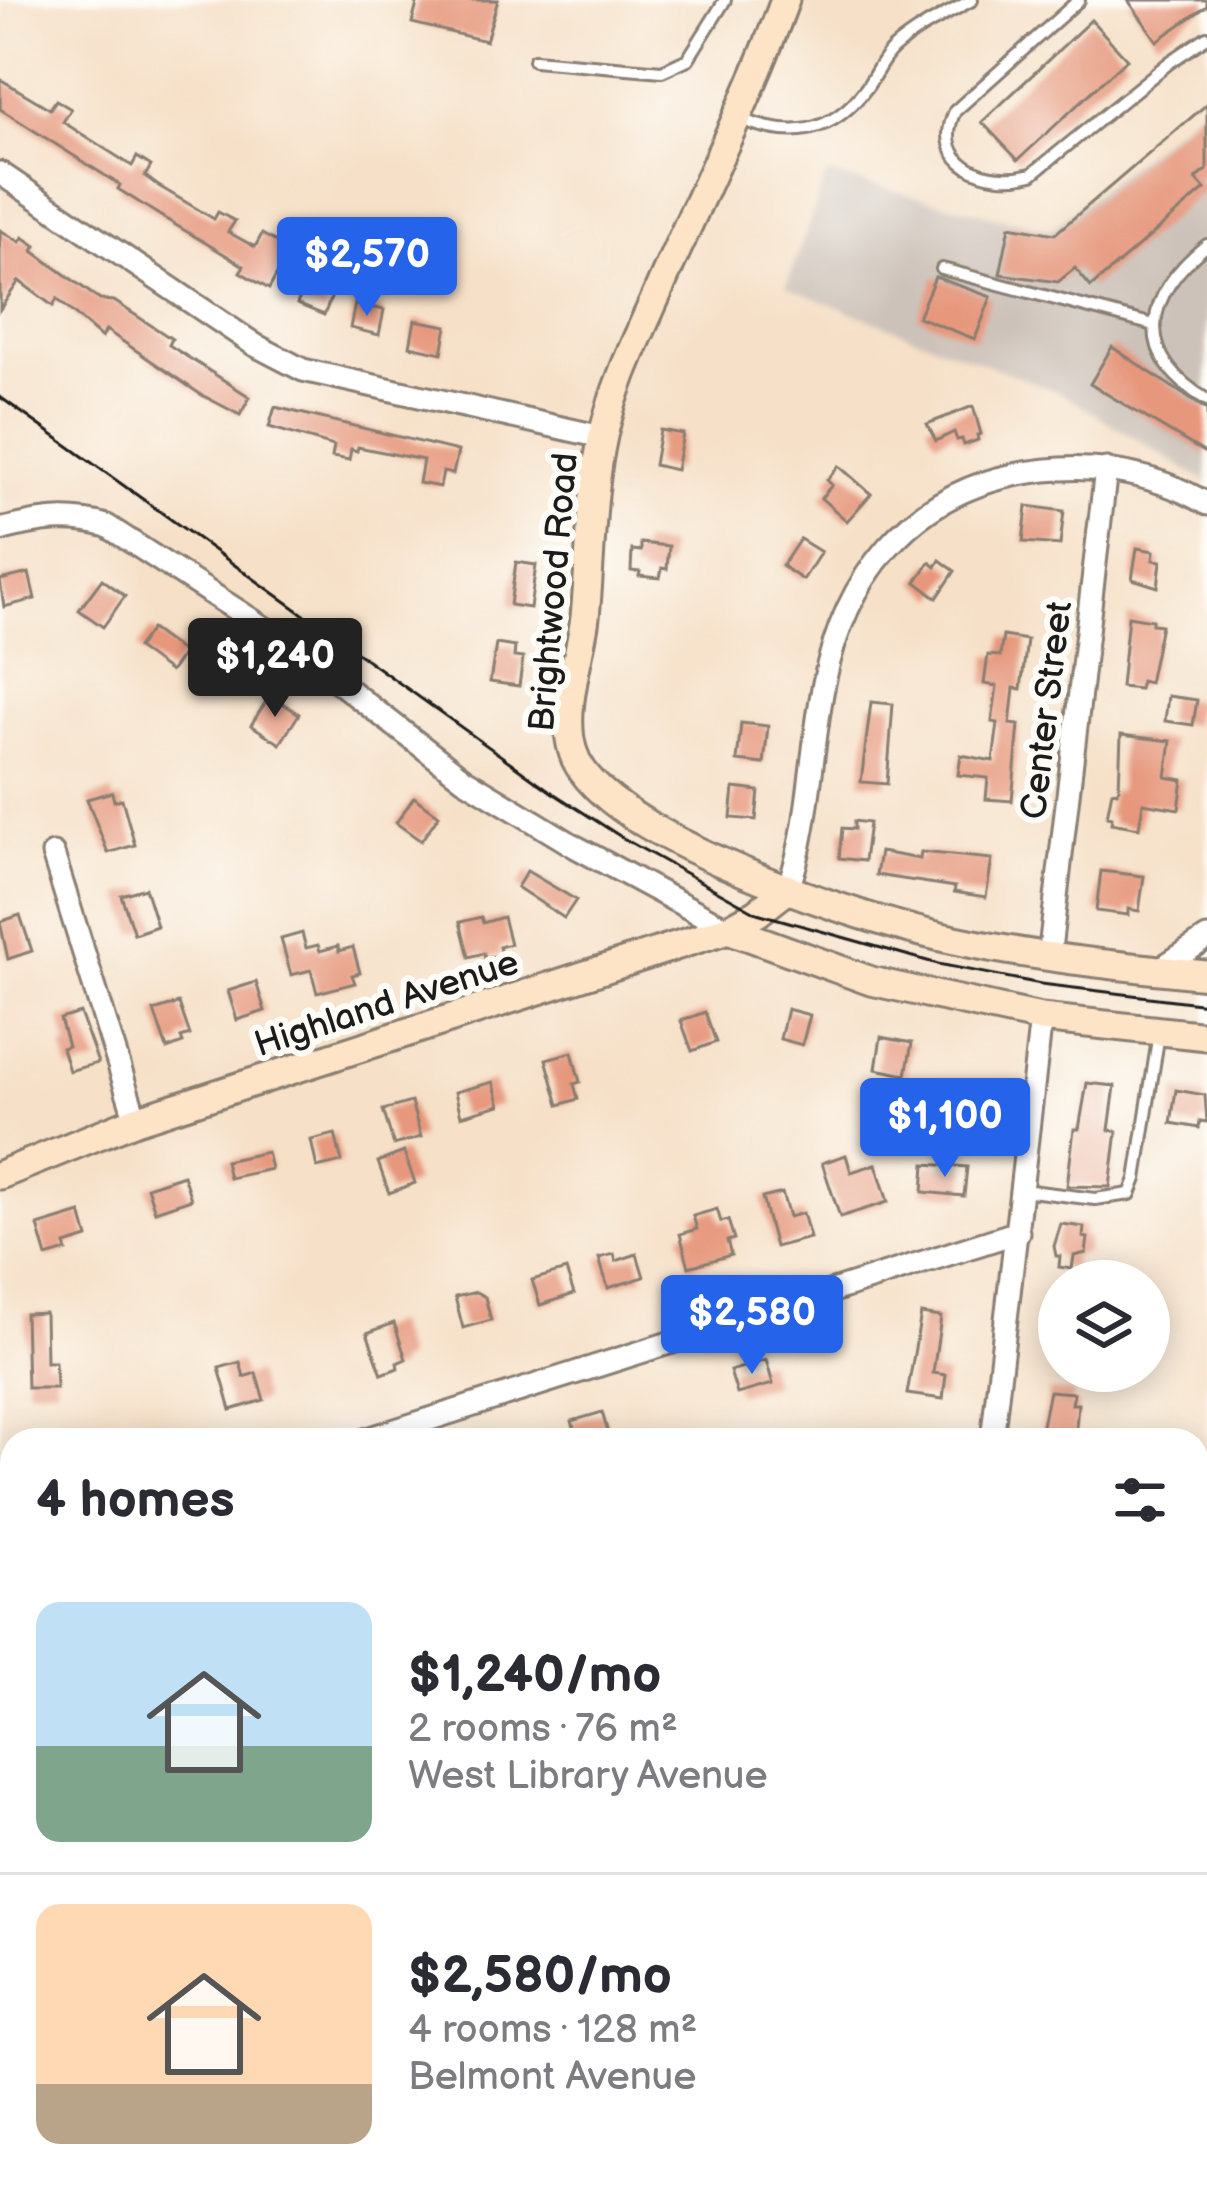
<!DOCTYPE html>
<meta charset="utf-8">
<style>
:root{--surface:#fff;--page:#f7f7f7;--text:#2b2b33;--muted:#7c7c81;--line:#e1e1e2;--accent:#2563eb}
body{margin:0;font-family:"Balsamiq Sans",sans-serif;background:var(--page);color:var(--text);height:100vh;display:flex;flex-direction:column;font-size:45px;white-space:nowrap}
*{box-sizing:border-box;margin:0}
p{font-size:39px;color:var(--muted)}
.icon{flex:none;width:66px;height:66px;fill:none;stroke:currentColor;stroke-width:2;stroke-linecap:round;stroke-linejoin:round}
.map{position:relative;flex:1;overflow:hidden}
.sheet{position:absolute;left:0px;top:1428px;width:1209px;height:768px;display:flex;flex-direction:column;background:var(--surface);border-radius:36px 36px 0 0;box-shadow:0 6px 30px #0003}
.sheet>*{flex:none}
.fabs{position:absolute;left:1038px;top:1260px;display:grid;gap:24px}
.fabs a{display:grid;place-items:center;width:132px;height:132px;border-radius:50%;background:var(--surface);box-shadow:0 6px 30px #0003;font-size:60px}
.price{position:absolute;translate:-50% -102px;padding:0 27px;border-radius:12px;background:var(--accent);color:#fff;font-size:39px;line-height:78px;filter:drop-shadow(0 3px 6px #0008)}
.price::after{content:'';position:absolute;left:50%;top:72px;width:36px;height:27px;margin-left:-18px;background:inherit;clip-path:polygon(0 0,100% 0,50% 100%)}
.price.current{background:#222;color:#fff}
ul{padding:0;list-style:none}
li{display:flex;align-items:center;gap:36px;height:300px;padding:0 36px}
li+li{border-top:3px solid var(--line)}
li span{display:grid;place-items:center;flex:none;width:336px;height:240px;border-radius:24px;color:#555}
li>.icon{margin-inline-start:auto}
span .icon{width:144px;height:144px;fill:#fffc;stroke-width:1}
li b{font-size:51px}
h2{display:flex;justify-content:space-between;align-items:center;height:144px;padding:0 36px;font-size:51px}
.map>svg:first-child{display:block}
.industrial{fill:#cdc2b9}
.building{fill:#e6977c}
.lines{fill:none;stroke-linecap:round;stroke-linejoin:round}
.lane-casing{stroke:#897e72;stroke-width:16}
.street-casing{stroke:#897e72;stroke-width:27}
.secondary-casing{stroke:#897e72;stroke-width:33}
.lane{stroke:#fff;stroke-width:10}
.street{stroke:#fff;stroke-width:21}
.secondary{stroke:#fee4c6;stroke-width:27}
.tram{stroke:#1c1c1c;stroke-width:3}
.labels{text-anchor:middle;stroke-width:12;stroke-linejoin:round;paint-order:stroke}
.street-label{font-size:36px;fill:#1c1c1c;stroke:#fdfcf7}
</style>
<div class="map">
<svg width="1207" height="2196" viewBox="0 0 1207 2196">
<rect width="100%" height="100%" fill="#fdfcf7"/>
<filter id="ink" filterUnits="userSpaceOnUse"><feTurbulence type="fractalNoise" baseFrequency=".00833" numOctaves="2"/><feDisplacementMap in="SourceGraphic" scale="24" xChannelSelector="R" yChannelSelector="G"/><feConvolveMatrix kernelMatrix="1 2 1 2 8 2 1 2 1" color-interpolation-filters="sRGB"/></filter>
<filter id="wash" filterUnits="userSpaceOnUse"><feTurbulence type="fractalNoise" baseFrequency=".004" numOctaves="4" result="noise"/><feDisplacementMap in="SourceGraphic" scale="48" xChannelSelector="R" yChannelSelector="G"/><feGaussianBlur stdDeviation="2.7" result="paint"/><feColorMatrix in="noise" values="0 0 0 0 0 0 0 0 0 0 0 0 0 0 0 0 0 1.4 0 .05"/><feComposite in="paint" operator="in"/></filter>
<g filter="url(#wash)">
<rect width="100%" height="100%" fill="#f6e0c7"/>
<path class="industrial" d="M1207 103V482L1061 393 786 287 827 174 1050 230Z"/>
<g id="blocks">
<g class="building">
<path d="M418 0H498L486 41 412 23Z"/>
<path d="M1128 0H1207V6L1157 41Z"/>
<path d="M1091 20 1127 59 1018 160 982 122Z"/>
<path d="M0 79 50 109 56 100 71 109 63 122 132 166 137 157 151 166 145 176 157 185 214 219 218 212 235 221 228 232 255 247 262 234 290 250 269 289 240 272 244 266 159 215 118 189 120 185 0 109Z"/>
<path d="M1207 104V170L1196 179 1205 189 1091 287 1075 268 1058 282 1000 274 1010 226 1055 234Z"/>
<path d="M0 230 20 242 23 237 36 246 33 251 100 300 114 301 146 322 172 339 169 345 250 397 240 415 200 394 106 330 102 338 57 299 53 306 19 281 0 309Z"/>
<path d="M935 277 991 297 975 339 918 317Z"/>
<path d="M307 280 334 291 324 315 297 304Z"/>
<path d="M355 304 384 310 379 335 350 328Z"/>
<path d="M415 320 447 326 442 353 410 346Z"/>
<path d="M1112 347 1207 410V454L1090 384Z"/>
<path d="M973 406 981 434 977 435 978 440 964 445 962 439 957 440 954 432 936 441 927 424Z"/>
<path d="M275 407 458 451 453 474 443 472 440 487 419 483 423 460 358 447 357 451 351 449 349 460 332 457 334 446 269 427Z"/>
<path d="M660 430 683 434 676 470 654 465Z"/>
<path d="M839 466 871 494 847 521 821 498 832 485 827 480Z"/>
<path d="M1027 506 1064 511 1060 545 1023 542Z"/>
<path d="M800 539 821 552 803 580 782 566Z"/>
<path d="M641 543 669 546 667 569 662 568 660 578 639 576 640 572 631 571 632 550 641 551Z"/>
<path d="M1137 548 1154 551 1153 560 1161 561 1158 587 1132 579Z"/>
<path d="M940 560 955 571 937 598 916 582 930 562 936 567Z"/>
<path d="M516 562 536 565 530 608 510 605Z"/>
<path d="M29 573 35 599 4 607 0 580Z"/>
<path d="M102 579 125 596 103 627 79 610Z"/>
<path d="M1128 616 1152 620V624L1161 625 1149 683 1141 681 1139 689 1121 687Z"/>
<path d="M151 629 184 653 170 672 137 648Z"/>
<path d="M1003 636 1027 640 1021 689 1014 688 1010 724 1019 725 1012 801 986 799 988 778 958 775 961 755 993 761 998 723 992 722 997 686 984 684 988 655 1000 656Z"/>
<path d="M496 644 515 647 514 657 523 658 519 686 490 682Z"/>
<path d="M270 695 299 714 280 744 251 725Z"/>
<path d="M1168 696 1197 700 1193 725 1165 721Z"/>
<path d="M871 702 893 704 887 784 861 782Z"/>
<path d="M741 723 768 726 764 764 737 761Z"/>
<path d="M1121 735 1171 741 1166 777 1183 780 1179 809 1143 803 1139 828 1111 823 1112 817 1107 816 1112 791 1117 792 1119 788Z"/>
<path d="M734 788 759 791 756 820 731 818Z"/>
<path d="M112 792 114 801 122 799 135 845 108 853 87 799Z"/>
<path d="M414 797 439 815 421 841 396 823Z"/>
<path d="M854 821 869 823 864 861 839 858 842 828 854 829Z"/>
<path d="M880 852 920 859 921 852 992 859 986 897 954 892 955 887 876 875Z"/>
<path d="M527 871 576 900 564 918 517 887Z"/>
<path d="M1101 871 1144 876 1139 911 1128 909V915L1096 911Z"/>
<path d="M145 888 157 926 134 934 121 895Z"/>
<path d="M20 915 32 951 8 959 0 922Z"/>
<path d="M481 917 483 923 503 917 510 944 499 947 501 954 485 959 484 953 469 957 460 922Z"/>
<path d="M302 933 306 948 318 945 320 951 338 946 339 951 353 947 360 973 352 975 355 983 317 993 311 970 291 975 281 939Z"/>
<path d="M256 982 265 1011 237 1020 228 991Z"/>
<path d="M179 1003 190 1035 181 1038 183 1043 167 1049 154 1011Z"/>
<path d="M787 1009 810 1015 802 1045 780 1039Z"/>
<path d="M705 1012 716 1042 692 1051 681 1021Z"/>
<path d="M80 1013 98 1063 69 1071 62 1048 68 1046 60 1019Z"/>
<path d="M881 1037 912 1043 906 1075 876 1069Z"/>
<path d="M572 1052 580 1082 574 1084 578 1099 559 1105 546 1059Z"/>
<path d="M493 1082 500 1105 461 1116 455 1092Z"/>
<path d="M1087 1083 1115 1086 1109 1130 1117 1131 1110 1187 1067 1186 1074 1129H1079Z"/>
<path d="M1176 1090 1205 1095 1207 1122 1200 1121 1199 1128 1171 1123Z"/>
<path d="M411 1102 421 1137 394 1145 383 1110Z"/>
<path d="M335 1134 342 1162 317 1168 311 1140Z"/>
<path d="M267 1152 271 1169 229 1178 225 1161Z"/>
<path d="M404 1152 415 1183 389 1193 378 1162Z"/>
<path d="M846 1155 851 1172 876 1164 888 1202 840 1217 822 1163Z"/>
<path d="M925 1164 967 1167 964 1196 923 1192Z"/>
<path d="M183 1175 191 1199 155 1211 147 1187Z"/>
<path d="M782 1193 789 1217 803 1213 810 1238 775 1247 762 1198Z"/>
<path d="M717 1209 721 1222 728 1220 734 1239 727 1241 731 1255 689 1267 680 1234 697 1229 693 1216Z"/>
<path d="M81 1213 88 1238 65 1245 67 1251 47 1257 38 1226Z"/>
<path d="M1061 1224 1084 1227 1083 1237 1088 1238 1086 1253 1074 1256 1072 1269 1059 1267 1060 1256H1056L1054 1246Z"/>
<path d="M614 1254 616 1261 637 1254 644 1277 608 1288 599 1258Z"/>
<path d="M566 1270 574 1294 540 1305 532 1280Z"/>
<path d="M476 1292 485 1297 491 1320 463 1328 455 1297Z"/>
<path d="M45 1313 46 1362H55L56 1388H27L25 1314Z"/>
<path d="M921 1314 941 1317 933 1373 946 1375 943 1399 907 1394Z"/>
<path d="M394 1323 406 1359 397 1363 398 1368 382 1374 367 1333Z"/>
<path d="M766 1360 773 1384 737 1394 730 1371Z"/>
<path d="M240 1362 244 1377 256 1373 264 1400 231 1410 219 1368Z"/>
<path d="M1049 1391 1074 1393 1072 1404H1078L1075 1439 1040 1435Z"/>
<path d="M602 1412 610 1440H578L572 1421Z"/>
</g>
</g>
</g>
<g filter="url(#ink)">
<use href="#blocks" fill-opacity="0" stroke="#897e72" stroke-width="3"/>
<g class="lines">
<g class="lane-casing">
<g id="lane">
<path d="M1079 0 955 111C930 165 989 186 1032 174L1170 62 1207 37"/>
<path d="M534 60 662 71 688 59 725 0"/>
<path d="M738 118C791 140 832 135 867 87 876 74 882 59 893 49 917 28 945 15 972 0"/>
<path d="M1207 245C1144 295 1132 355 1207 400"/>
<path d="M942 269 1154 325"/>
<path d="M1022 1190 1095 1199 1130 1194 1136 1179 1159 1033"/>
<path d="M590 2184 592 2196"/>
</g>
</g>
<g class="street-casing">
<g id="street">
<path d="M0 173 255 345 303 370 602 437"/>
<path d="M0 530C39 520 68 515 107 526L292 646 464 779 576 847 728 929"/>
<path d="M53 854 136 1120"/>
<path d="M788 889C811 822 810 752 824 683 845 579 907 497 1014 475 1081 461 1148 469 1207 504"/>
<path d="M1049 958 1106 469"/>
<path d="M1158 970 1207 938"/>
<path d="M364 1440 1018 1232"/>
<path d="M992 1440 1041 1018"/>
<path d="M0 1556 12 1552"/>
<path d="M1197 1750 1207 1752"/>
<path d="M0 1932 12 1928"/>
<path d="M903 2184 918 2196"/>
<path d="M447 2196 464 2184"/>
</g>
</g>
<g class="secondary-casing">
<g id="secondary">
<path d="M785 0C749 99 700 195 658 292 637 339 614 386 603 436 590 495 591 557 585 617 580 658 560 712 573 752 599 837 872 923 955 940 1038 958 1122 966 1207 975"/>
<path d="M728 929 871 981 1041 1018 1207 1036"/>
<path d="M0 1175 136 1120 728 929 757 913 788 889"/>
</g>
</g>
<use href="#lane" class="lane"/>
<use href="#street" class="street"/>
<use href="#secondary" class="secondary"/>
<path class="tram" d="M0 397 553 793 626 840 757 913 938 964 1041 984 1207 1004"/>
</g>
</g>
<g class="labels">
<g class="street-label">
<text transform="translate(552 592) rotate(-85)" y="13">Brightwood Road</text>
<text transform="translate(1045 710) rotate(-83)" y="13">Center Street</text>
<text transform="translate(386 1002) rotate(-18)" y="13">Highland Avenue</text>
</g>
</g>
</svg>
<div class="fabs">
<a><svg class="icon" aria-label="layers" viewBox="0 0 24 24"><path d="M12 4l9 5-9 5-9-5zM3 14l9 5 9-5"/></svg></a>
</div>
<b class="price" style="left:367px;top:319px">$2,570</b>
<b class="price current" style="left:275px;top:720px">$1,240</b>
<b class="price" style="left:945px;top:1180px">$1,100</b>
<b class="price" style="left:752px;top:1377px">$2,580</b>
<section class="sheet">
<h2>4 homes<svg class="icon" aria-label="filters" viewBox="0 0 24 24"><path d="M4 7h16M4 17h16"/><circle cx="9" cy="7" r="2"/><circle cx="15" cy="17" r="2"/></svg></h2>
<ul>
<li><span style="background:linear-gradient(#bfe0f5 60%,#7fa58c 0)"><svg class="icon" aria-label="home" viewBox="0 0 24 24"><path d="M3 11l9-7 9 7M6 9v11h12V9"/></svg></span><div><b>$1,240/mo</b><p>2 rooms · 76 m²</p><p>West Library Avenue</p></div></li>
<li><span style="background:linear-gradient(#ffd9b3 75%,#b9a48a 0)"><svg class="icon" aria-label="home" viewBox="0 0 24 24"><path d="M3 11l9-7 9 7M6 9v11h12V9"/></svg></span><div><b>$2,580/mo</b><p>4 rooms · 128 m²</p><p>Belmont Avenue</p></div></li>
</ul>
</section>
</div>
